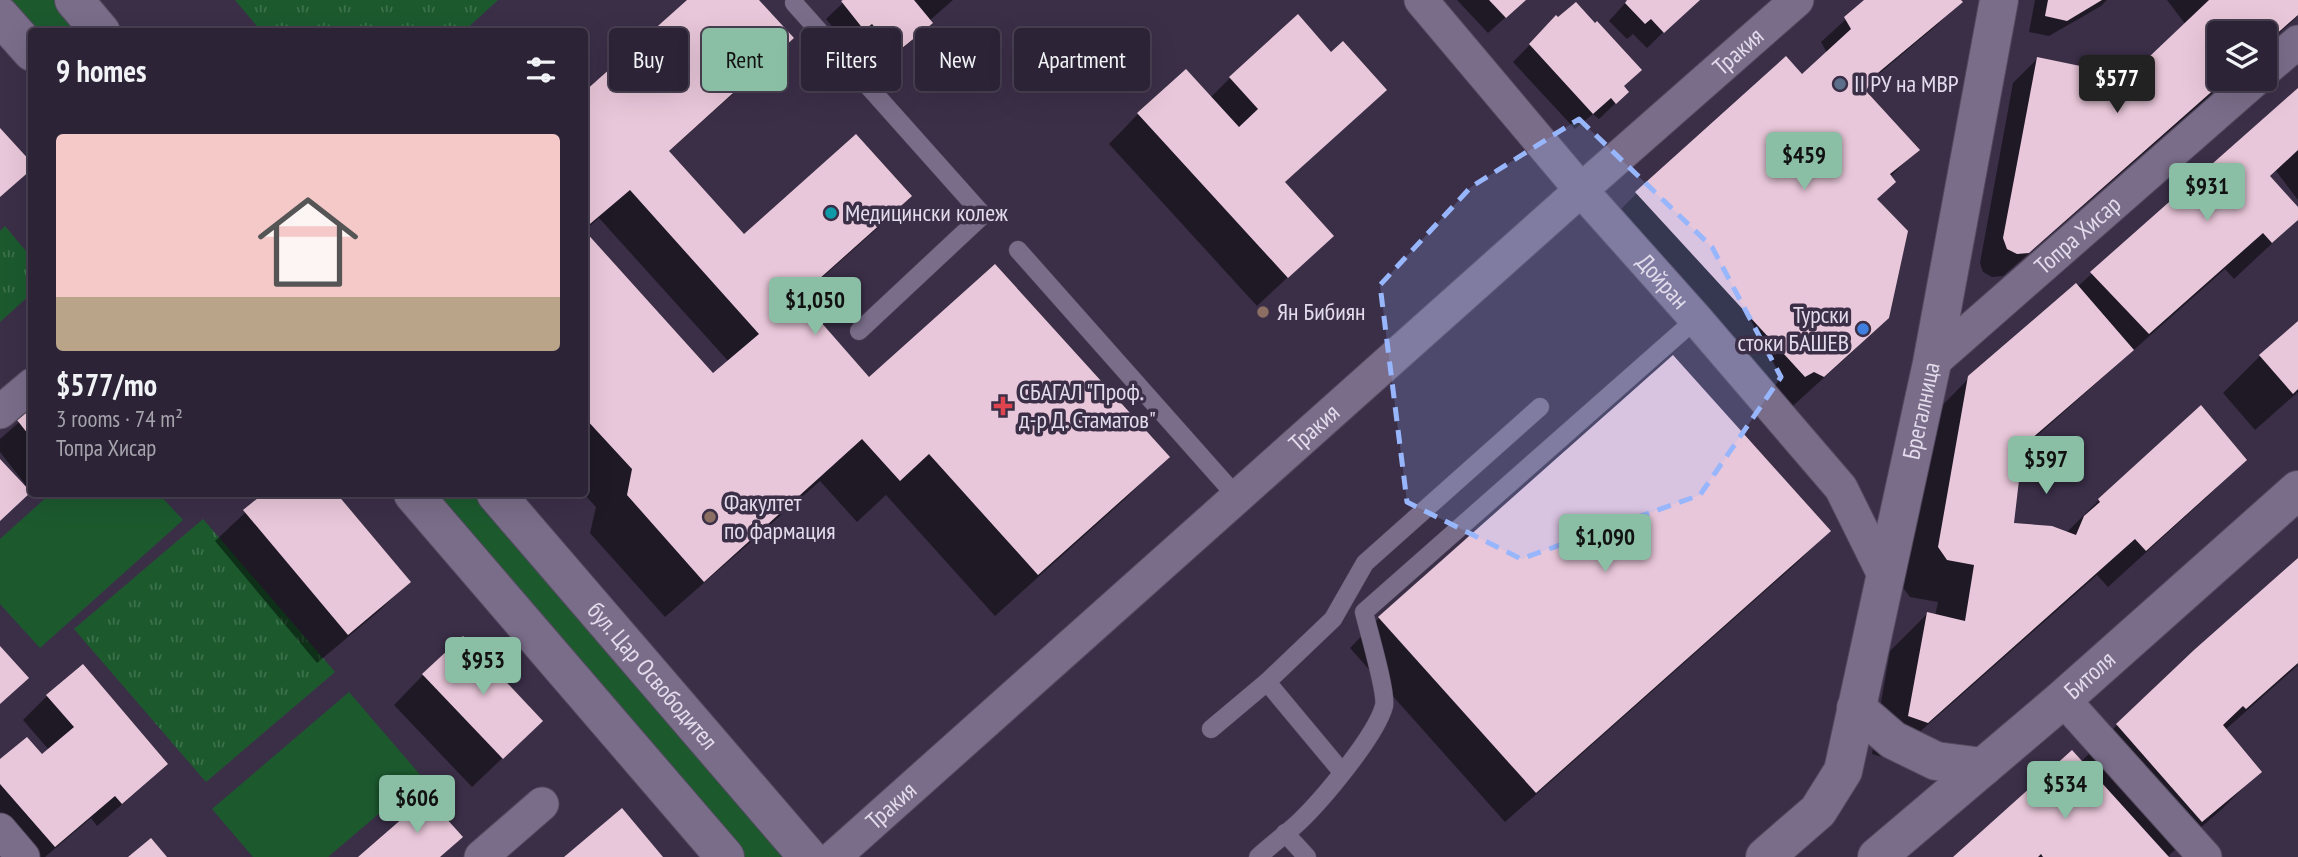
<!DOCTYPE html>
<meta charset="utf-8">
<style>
:root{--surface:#2c2336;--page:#342b3e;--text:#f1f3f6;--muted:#a6a4ad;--line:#484051;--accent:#8abfa5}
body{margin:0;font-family:"PT Sans Narrow",sans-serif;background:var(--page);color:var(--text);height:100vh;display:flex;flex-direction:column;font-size:26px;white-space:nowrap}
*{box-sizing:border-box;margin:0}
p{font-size:23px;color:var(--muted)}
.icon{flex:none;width:38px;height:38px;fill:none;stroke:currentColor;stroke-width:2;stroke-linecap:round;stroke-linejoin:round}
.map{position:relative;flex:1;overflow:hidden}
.panel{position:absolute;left:28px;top:28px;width:560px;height:469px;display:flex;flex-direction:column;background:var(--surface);border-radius:7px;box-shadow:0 7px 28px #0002,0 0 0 2px var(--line)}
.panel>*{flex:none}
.guide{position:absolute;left:609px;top:28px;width:665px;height:63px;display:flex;gap:14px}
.tools{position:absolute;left:2207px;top:21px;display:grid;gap:14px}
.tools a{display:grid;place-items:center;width:70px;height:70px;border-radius:7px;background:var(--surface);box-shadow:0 7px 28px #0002,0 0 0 2px var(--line);font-size:35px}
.price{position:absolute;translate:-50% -60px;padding:0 16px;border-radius:7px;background:var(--accent);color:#111;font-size:23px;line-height:46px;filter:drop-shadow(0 2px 4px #0008)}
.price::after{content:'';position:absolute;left:50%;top:42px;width:21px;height:16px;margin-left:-10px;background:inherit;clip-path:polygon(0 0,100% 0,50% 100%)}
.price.current{background:#222;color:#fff}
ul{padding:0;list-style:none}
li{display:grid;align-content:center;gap:14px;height:371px;padding:0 28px}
li span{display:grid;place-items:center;height:217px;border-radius:7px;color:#555}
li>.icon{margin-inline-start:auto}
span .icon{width:126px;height:126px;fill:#fffc;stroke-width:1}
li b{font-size:30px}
h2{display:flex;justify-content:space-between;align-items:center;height:84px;padding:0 28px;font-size:30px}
.chip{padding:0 24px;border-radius:7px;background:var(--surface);box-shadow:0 7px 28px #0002,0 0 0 2px var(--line);font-size:24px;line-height:63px}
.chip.current{background:var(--accent);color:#111}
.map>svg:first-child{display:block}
.green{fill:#1c5a2e}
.park{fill:url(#park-tufts)}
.shadow{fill:#0007}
.building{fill:#e9c7da}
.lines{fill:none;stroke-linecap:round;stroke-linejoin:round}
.lane-casing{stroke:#544a5f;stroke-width:19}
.street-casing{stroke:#544a5f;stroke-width:35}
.secondary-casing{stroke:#544a5f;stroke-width:40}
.lane{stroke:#7a6d8a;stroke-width:18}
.street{stroke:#7a6d8a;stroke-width:33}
.secondary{stroke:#7a6d8a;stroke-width:38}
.marked{fill:#98b6fd;fill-opacity:0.2;stroke:#98b6fd;stroke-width:5;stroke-dasharray:14 9;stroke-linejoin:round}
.service-dot{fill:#5c6f8a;stroke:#3b2f48;stroke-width:2.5}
.culture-dot{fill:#0f9aa8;stroke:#3b2f48;stroke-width:2.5}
.education-dot{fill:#8d6e63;stroke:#3b2f48;stroke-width:2.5}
.shop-dot{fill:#3f7fe0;stroke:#3b2f48;stroke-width:2.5}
.health-dot{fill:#e0444e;stroke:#3b2f48;stroke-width:2.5}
.labels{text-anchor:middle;stroke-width:7;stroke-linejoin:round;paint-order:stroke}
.street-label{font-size:24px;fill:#e3dcec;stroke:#3b2f48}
.poi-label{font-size:24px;fill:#e3dcec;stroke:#3b2f48;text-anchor:start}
</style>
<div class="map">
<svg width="2298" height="857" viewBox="0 0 2298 857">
<defs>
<pattern id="park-tufts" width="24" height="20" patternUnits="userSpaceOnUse" patternTransform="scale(1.75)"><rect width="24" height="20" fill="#1c5a2e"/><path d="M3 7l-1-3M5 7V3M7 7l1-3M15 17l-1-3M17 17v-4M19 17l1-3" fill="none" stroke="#3d714c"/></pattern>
</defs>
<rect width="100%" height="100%" fill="#3b2f48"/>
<g class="green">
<path d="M0 0H75L101 31 32 32Z"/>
<path d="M50 494H159L183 520 40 648 0 604V539Z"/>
<path d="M413 494H496L808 857H725Z"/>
<path d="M349 692 422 777 328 857H253L212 809Z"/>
</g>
<g class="park">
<path d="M235 0H498L463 32 261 31Z"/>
<path d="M5 226 31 257V294L0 322V231Z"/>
<path d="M203 519 335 672 206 782 74 629Z"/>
</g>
<g class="shadow">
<path d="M690 0H757L791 38 762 68 668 152 744 237 910 196 881 225 798 299 869 379 1167 457 1125 499 995 616 886 495 857 522 820 481 665 617 590 533 596 507 584 494V232L713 376 729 362 599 218 584 231V94Z"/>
<path d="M846 0H953L929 21 931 23 914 39 879 68 854 39 847 45 826 19Z"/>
<path d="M1457 0H1525L1488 33Z"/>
<path d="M1628 0H1696L1647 48 1633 34 1627 39 1609 21Z"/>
<path d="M1867 0 1960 2 1937 25 1868 83 1864 91 1917 150 1890 177 1875 200 1887 317 1849 355 1785 413 1600 230 1637 193 1802 77 1827 53 1821 42Z"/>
<path d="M2035 0H2107L2101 6 2049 36 2029 32Z"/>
<path d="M2167 0H2298V16L2264 47V33H2219V79H2229L2003 276 1992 277 1983 272 1980 263 2013 83 2037 59 2110 97 2186 25Z"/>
<path d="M1556 18 1627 92 1599 119 1593 114 1575 129 1513 62Z"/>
<path d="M1331 54 1384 90 1284 183 1332 236 1257 306 1109 144 1138 114 1210 98 1230 78Z"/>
<path d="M2298 90V200L2276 171 2269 177 2298 209V219L2234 279 2225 269 2020 451 2012 525 2066 533 2099 500 2245 460 2207 497 2108 587 2097 575 1889 759 1872 754 1890 651 1927 614 1935 616 1938 602 1910 597 1901 585 1932 416 1969 378 2077 287Z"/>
<path d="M2298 324V392L2255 430 2223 393 2260 356Z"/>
<path d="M1673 357 1828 531 1799 561 1505 822 1350 648 1379 618Z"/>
<path d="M32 411V488L0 520V462L23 486 25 484 0 452V439Z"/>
<path d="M265 494H335L409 582 379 611 317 663 215 541Z"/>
<path d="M2298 561V665L2225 730 2260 771 2223 808 2167 857H1955L2081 762 2117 725Z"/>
<path d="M82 666 166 764 142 787 97 826 91 818 45 857H19L0 835V762L42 756 49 750 23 720 47 696Z"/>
<path d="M423 675 511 750 472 787 394 705Z"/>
</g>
<g class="building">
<path d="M687 0H759L794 38 669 151 744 234 856 134 912 196 799 297 869 377 995 264 1170 457 1038 575 929 454 900 481 862 439 704 582 627 495 632 469 584 417V230L713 373 759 334 630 190 584 229V92Z"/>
<path d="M843 0H914L933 23 896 53 872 24 864 30 841 1Z"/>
<path d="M1489 0H1526L1506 18Z"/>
<path d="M1627 0H1700L1664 33 1651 19 1645 24 1625 3Z"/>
<path d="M1864 0H1961L1963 2 1873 77 1866 91 1920 150 1890 174 1896 182 1877 199 1908 231 1889 318 1824 377 1814 372 1805 377 1635 192 1786 56 1802 74 1851 29 1844 17Z"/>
<path d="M2048 0H2102L2067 21 2045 16Z"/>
<path d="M2209 0H2298V15L2264 45V33H2219V79H2226L2029 253 2017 254 2007 249 2003 238 2037 57 2090 68 2110 94Z"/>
<path d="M1576 2 1595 23 1597 21 1642 70 1624 86 1629 92 1616 104 1611 98 1593 114 1529 44 1556 15 1558 17Z"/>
<path d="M1298 14 1331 52 1343 41 1387 90 1285 182 1334 236 1288 278 1137 113 1186 69 1239 127 1258 109 1229 77Z"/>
<path d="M2298 88V150L2270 176 2298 207V220L2272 243 2263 233 2149 334 2090 272Z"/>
<path d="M0 128 32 163V169L0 197Z"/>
<path d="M2076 283 2134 350 2023 446 2014 523 2052 526 2076 535 2084 516 2100 502 2098 499 2201 405 2247 460 2146 551 2135 539 1928 723 1908 716 1927 612 1965 621 1974 565 1947 560 1938 547 1968 376Z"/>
<path d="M2298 321V389L2293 394 2259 355Z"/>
<path d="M1673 355 1831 531 1536 793 1378 617Z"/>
<path d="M32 408V439L17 420Z"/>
<path d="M0 459 31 492 0 521Z"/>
<path d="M263 494H337L411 582 348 635 243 510Z"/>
<path d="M2298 558V663L2246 709 2243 706 2223 725 2262 772 2202 822 2116 724 2194 650Z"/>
<path d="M463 636 543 721 503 759 422 674Z"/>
<path d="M0 646 29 678 0 704Z"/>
<path d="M83 664 168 764 122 804 115 796 55 847 0 784V759L27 737 42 754 74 727 46 695Z"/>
<path d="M2072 750 2169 857H2043L2041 854 2038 857H1953Z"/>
<path d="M427 797 463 837 440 857H358Z"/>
<path d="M622 808 663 857H564Z"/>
<path d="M151 838 167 857H128Z"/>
</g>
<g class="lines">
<g class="lane-casing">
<g id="lane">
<path d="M794 3 983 215 859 331"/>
<path d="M1018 250 1238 498"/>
<path d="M1267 682 1342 772"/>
<path d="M1211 729 1267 682 1333 619 1365 563 1540 407"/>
<path d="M1285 833 1307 857"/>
<path d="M1258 857C1271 845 1286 834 1299 822 1322 800 1376 736 1384 706 1387 693 1368 629 1364 612L1696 319"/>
</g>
</g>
<g class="street-casing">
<g id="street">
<path id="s1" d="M1421 0 1581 190 1696 319 1841 488 1885 577"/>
<path d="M2264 71 2298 42"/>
<path id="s2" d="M1932 363 2256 79"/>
<path d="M0 412 32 385"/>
<path d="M2063 699 2205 857"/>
<path d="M0 830 23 857"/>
<path d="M481 857 542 804"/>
<path id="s3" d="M834 857 1581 190 1797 0"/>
</g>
</g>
<g class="secondary-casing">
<g id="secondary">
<path d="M74 0 101 32"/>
<path d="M0 16 32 52"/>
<path d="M413 494 725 857"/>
<path id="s4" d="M496 494 808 857"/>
<path d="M1856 708 1893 740 1936 761 1983 767"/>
<path id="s5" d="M1765 857 1818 811 1843 771 1932 363 1999 0"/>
<path id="s6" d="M1877 857 2063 699 2298 490"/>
</g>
</g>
<use href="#lane" class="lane"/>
<use href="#street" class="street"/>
<use href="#secondary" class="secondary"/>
</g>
<path class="marked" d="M1579 119 1712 247 1781 377 1700 495 1521 559 1407 502 1380 285 1471 187Z"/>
<circle class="service-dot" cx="1840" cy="84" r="7"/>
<circle class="culture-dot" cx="831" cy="213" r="7"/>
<g class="education-dot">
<circle cx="1263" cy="312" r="7"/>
<circle cx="710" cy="517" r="7"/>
</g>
<circle class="shop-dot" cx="1863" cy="329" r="7"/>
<path class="health-dot" d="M999.5 395.5h7v7h7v7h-7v7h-7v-7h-7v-7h7z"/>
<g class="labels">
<g class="street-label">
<text dy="8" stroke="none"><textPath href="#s3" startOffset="1211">Тракия</textPath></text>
<text dy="8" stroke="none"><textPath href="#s2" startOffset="194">Топра Хисар</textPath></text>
<text dy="8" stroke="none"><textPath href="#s1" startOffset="371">Дойран</textPath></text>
<text dy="8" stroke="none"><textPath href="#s5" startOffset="486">Брегалница</textPath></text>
<text dy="8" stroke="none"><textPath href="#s3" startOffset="644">Тракия</textPath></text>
<text dy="8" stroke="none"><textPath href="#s4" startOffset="240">бул. Цар Освободител</textPath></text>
<text dy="8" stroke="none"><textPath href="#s6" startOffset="280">Битоля</textPath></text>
<text dy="8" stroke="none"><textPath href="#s3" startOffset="77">Тракия</textPath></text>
</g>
<g class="poi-label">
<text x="1854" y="92">II РУ на МВР</text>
<text x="845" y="221">Медицински колеж</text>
<text x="1277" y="320">Ян Бибиян</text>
<text x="1849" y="323" text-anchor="end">Турски<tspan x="1849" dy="28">стоки БАШЕВ</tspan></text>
<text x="1019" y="400">СБАГАЛ "Проф.<tspan x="1019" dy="28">д-р Д. Стаматов"</tspan></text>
<text x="724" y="511">Факултет<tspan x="724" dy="28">по фармация</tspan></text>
</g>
</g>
</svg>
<div class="tools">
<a><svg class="icon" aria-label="layers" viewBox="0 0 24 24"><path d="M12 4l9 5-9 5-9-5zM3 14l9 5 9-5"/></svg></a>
</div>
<b class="price current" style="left:2117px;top:115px">$577</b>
<b class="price" style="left:1804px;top:192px">$459</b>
<b class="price" style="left:2207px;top:223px">$931</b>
<b class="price" style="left:815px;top:337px">$1,050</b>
<b class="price" style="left:2046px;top:496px">$597</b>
<b class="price" style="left:1605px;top:574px">$1,090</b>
<b class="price" style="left:483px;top:697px">$953</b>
<b class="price" style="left:2065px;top:821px">$534</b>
<b class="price" style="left:417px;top:835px">$606</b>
<div class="guide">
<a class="chip">Buy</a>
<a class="chip current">Rent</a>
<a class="chip">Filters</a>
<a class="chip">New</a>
<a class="chip">Apartment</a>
</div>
<section class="panel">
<h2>9 homes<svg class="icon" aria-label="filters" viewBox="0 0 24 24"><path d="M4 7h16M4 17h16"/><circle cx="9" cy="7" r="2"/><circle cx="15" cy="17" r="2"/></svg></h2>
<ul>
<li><span style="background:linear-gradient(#f6c9c9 75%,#b9a48a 0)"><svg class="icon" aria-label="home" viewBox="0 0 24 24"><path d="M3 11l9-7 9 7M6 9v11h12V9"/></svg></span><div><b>$577/mo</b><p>3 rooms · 74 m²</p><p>Топра Хисар</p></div></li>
</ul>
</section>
</div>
